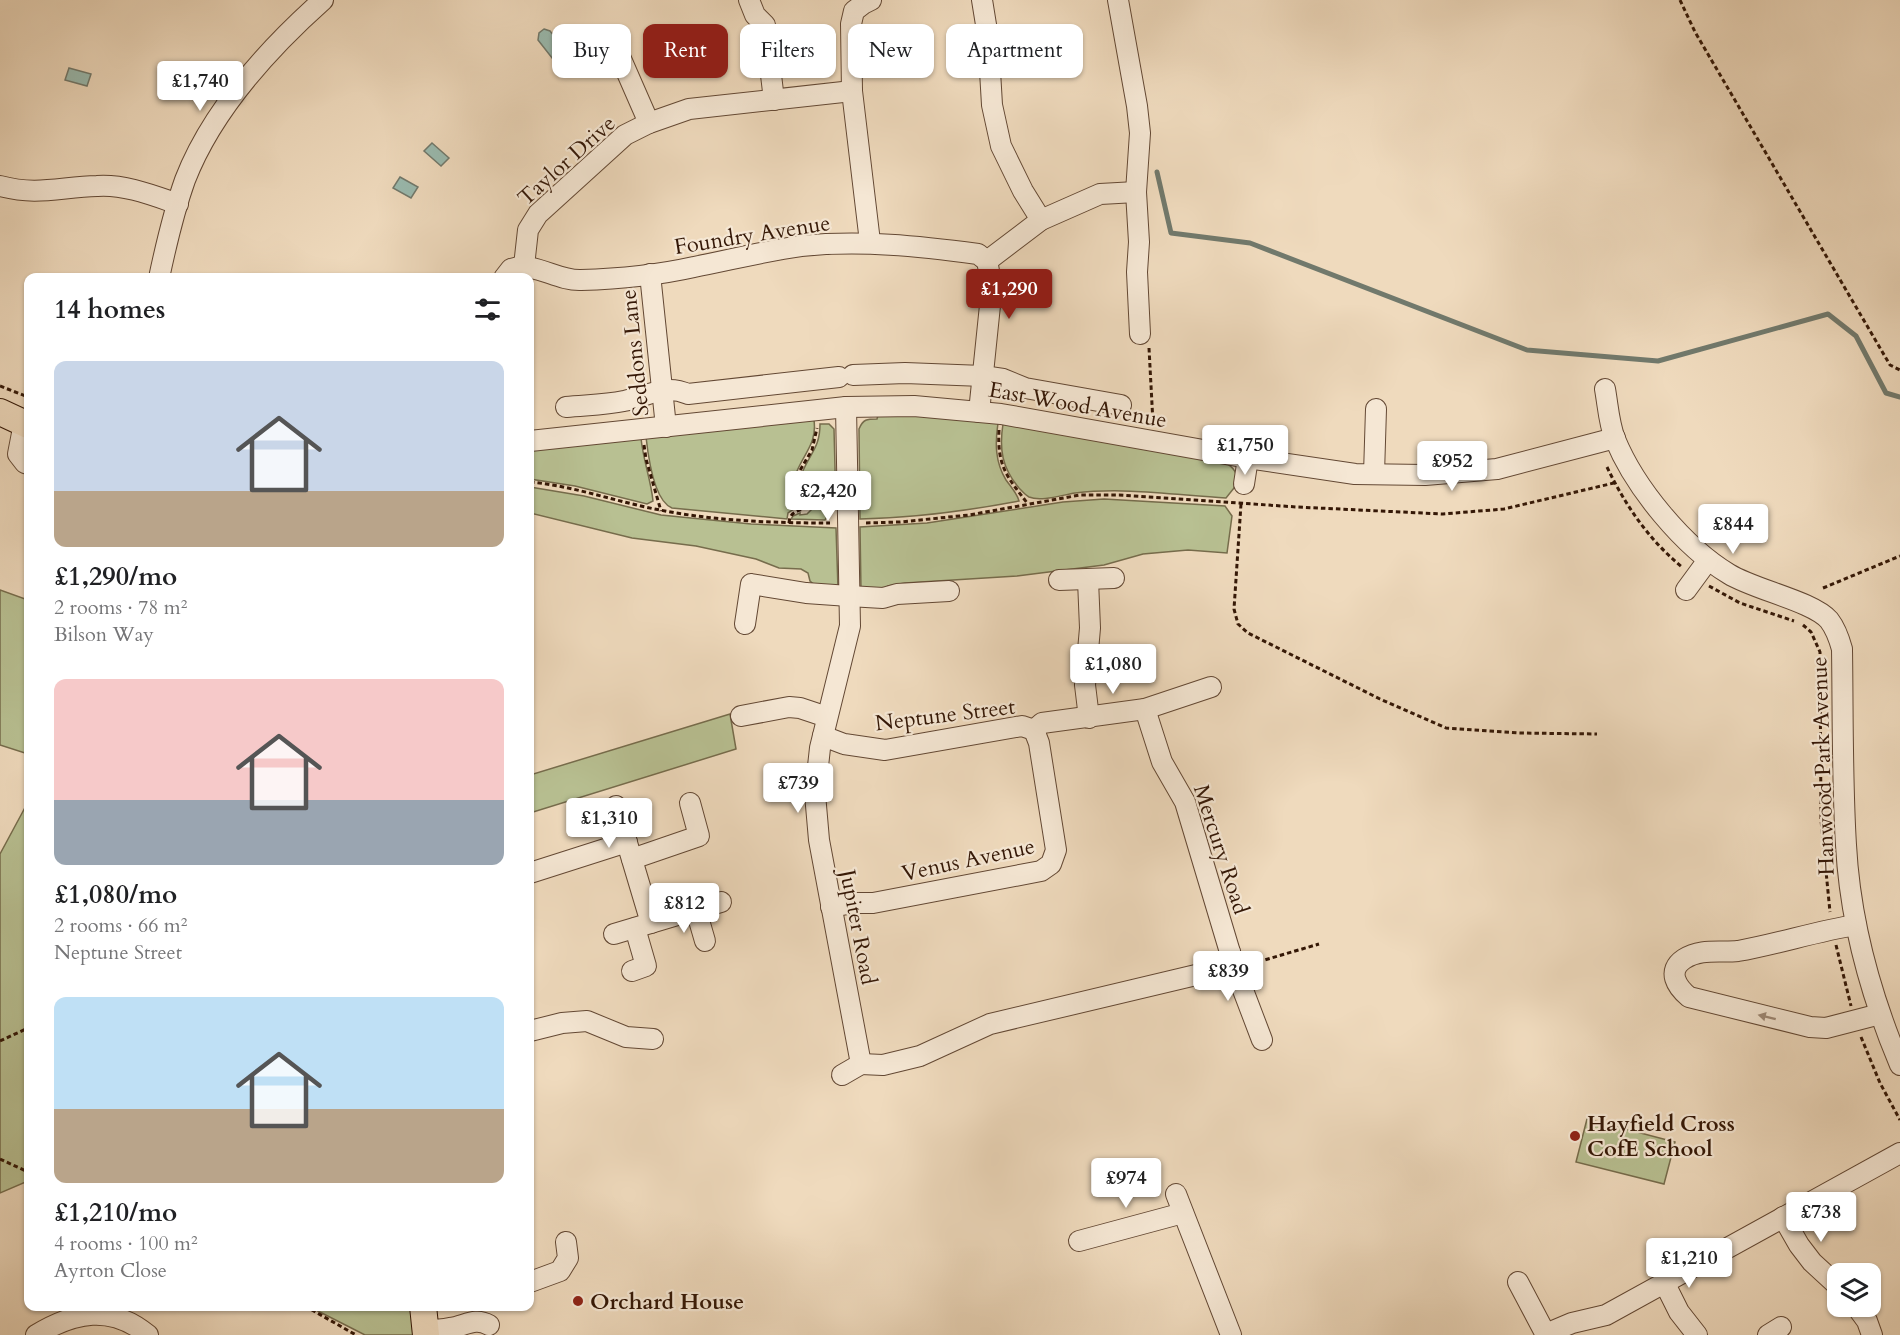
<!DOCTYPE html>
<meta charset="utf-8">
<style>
:root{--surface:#fff;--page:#f6f6f6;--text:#202124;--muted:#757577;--accent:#8f2418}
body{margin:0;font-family:Cardo,serif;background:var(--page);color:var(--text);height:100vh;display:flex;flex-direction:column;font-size:22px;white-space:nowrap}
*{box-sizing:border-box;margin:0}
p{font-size:20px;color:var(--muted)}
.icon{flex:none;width:33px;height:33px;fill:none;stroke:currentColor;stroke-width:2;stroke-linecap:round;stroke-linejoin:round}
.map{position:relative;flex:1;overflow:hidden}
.sheet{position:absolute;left:24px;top:273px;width:510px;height:1038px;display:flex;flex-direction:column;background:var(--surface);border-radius:12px;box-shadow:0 2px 4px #0004}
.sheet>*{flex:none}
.top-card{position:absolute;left:552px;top:24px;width:570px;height:54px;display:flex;gap:12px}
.fabs{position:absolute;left:1827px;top:1263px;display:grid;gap:12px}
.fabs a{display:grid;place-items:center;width:54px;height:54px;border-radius:12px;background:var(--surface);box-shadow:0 2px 4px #0004;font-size:30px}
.price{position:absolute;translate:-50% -51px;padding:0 14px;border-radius:6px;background:#fff;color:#222;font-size:20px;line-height:39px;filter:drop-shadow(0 2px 3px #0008)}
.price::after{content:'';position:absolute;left:50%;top:36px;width:18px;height:14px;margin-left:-9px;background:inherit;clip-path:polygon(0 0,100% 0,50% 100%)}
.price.current{background:var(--accent);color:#fff}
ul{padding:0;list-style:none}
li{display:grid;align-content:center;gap:12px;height:318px;padding:0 30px}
li span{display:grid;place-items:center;height:186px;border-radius:12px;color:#555}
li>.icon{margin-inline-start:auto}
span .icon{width:108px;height:108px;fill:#fffc;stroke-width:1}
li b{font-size:26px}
h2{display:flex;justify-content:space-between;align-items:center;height:72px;padding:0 30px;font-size:26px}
.tag{padding:0 21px;border-radius:12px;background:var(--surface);box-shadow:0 2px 4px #0004;font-size:21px;line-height:54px}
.tag.current{background:var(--accent);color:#fff}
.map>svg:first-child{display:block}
.green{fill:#b8c092;stroke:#766c4c;stroke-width:1.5}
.water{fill:#9abbb0;stroke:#71796c;stroke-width:1.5}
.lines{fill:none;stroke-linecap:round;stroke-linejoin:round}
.stream{stroke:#71796c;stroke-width:5}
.minor-casing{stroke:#634834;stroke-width:22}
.major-casing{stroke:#341706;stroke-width:28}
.path{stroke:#341706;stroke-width:3;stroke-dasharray:4.5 3;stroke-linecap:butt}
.minor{stroke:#f5e7d4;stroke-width:20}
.major{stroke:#efdabd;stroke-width:26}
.oneway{fill:#9e8977}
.poi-dot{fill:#8f2418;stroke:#f5e7d4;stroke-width:2}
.labels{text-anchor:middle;stroke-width:4.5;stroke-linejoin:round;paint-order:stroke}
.street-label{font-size:22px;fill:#341706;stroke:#f5e7d4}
.poi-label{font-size:22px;font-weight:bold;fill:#341706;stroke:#f5e7d4;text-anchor:start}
</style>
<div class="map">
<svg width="1900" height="1335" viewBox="0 0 1900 1335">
<rect width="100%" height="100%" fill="#efdabd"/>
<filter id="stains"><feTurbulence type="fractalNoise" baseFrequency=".00333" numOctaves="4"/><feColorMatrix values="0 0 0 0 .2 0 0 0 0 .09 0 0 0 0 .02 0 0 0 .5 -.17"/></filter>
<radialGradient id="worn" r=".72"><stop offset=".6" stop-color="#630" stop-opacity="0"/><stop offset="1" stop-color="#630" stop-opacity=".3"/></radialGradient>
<g class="green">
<path d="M878 415H925L998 423C995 443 995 462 1006 480 1011 487 1017 493 1019 501 966 511 913 518 860 519L859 429C863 419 867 419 877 419Z"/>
<path d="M814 420C817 443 805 452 797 471 798 482 808 487 810 498L803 507 794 509 788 513 787 519 672 508C654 501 648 455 646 437Z"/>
<path d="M820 424H829L834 429 836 507 831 509 825 520 791 519 793 516 800 513V515L807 514 813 508 811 506C818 491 806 485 802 473 810 453 820 448 820 424Z"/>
<path d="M1003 424 1224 462C1234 467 1237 473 1238 483L1226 498C1176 495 1124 487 1075 493 1062 495 1041 502 1029 497 1025 495 1022 491 1019 488 1002 468 999 449 1003 424Z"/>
<path d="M641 438C643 460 651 480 653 501L647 504 575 486 530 479V450Z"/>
<path d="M530 487 584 496 661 515 751 524 836 528 838 589 818 588 810 581 808 573 801 569 779 568 756 559 696 546 632 538 530 513Z"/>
<path d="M1104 499 1225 506 1232 516 1227 553 1188 550 1143 554 1104 565 1017 576 905 583 888 586 882 591 861 590 860 527 927 523 1063 502Z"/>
<path d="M0 590 28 600V754L0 745Z"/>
<path d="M730 714 736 749 530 813V775Z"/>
<path d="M28 802V1181L0 1193V854Z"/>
<path d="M1587 1119 1675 1142 1664 1184 1576 1162Z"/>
<path d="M310 1307H414V1335H365Z"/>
</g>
<g class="water">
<path d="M572 25 584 41 576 47 564 31Z"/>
<path d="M544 29 550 31 568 54 556 63 538 40 539 33Z"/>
<path d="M69 68 91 74 87 86 65 80Z"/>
<path d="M432 143 449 158 441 166 424 151Z"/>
<path d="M400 177 418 187 411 198 393 188Z"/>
</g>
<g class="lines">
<path class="stream" d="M1157 172 1171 233 1250 243 1527 350 1658 361 1828 314 1856 336 1886 393 1900 397"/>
<g class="minor-casing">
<g id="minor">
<path d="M749 0 755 15 765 25 774 100"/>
<path d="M982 0 988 37 992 105 1001 146 1023 191 1041 220"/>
<path d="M1118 0 1137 106 1140 133 1136 192 1139 242 1137 272 1140 334"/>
<path d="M621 59 649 123"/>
<path d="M0 186C37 196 60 187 97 186 124 184 152 195 178 204"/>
<path d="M870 242 852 91 851 24 854 11 863 4 871 0"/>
<path d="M987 261 1041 220 1100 194 1136 192"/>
<path d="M524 266 528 230 538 214 625 135 649 123 689 109 852 91"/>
<path d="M650 274 666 427"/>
<path d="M159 278C166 245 174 211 185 180 212 110 268 49 323 0"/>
<path d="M504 278 511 269C535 261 556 281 581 280 618 279 658 275 694 267 730 260 765 251 801 246 861 240 919 246 978 254L987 261"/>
<path d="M853 375 905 373 983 376 1003 379 1025 388 1121 405"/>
<path d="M1605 389C1608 406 1609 424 1615 439 1635 488 1684 547 1729 574 1755 590 1812 601 1829 620 1836 629 1839 638 1842 649 1843 715 1842 780 1846 845 1850 920 1871 996 1900 1065"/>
<path d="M566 407C585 405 605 405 624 401 647 397 664 383 688 394L839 377"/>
<path d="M846 407 850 626 820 748 815 794 819 840 861 1064"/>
<path d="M979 412 992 286 987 261"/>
<path d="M24 423 18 454 25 463 28 464"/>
<path d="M530 441 846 407 914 406 1001 414 1248 458 1355 474 1425 475 1497 469 1615 438"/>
<path d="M1374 474 1376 409"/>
<path d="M1244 484 1248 458"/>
<path d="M1059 580 1114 578"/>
<path d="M1088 580 1090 628 1085 685 1089 718"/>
<path d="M1686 590 1708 560"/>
<path d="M745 624 751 584 806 593 849 596 883 598 897 594 949 591"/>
<path d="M1145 709 1162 762 1185 802 1235 969 1262 1040"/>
<path d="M741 716 789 707 800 708 827 717"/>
<path d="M1034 730 1042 723 1145 709 1211 687"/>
<path d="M823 736 844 744 885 750 1022 726 1034 730"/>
<path d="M616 806 651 923"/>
<path d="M632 859 699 836 690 803"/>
<path d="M530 873 627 842"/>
<path d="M831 907 853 903H873L1041 871 1051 864 1056 850 1039 743 1034 730"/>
<path d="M696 910 705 941"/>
<path d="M1856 925C1817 931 1778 944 1738 951 1720 953 1701 948 1684 959 1666 971 1677 987 1689 997L1810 1027 1826 1028 1880 1014"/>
<path d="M614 934 721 902"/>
<path d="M632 971 646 966 635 928"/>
<path d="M530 1031 562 1023 587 1021 626 1037 653 1039"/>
<path d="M861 1064 883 1065 920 1056 990 1024 1217 970 1229 962 1230 952"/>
<path d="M842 1075 861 1064"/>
<path d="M1176 1194 1231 1335"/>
<path d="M1783 1217 1799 1245 1812 1262 1838 1286"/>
<path d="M1079 1241 1183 1213"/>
<path d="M530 1282 560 1271 568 1258 566 1242"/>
<path d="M1518 1282 1546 1335"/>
<path d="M1664 1282 1679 1312 1697 1335"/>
<path d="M1856 1306 1867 1321 1872 1335"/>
<path d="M425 1330C433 1330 442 1330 450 1328 465 1326 475 1317 489 1325"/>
<path d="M1546 1334 1572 1323 1606 1315 1900 1153"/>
<path d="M36 1335C74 1312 111 1304 148 1335"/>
<path d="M1768 1335 1781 1327"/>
</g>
</g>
<g class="major-casing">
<g id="major">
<path d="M0 412 28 425"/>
<path d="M423 1306 426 1335"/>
</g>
</g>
<g class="path">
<path d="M1680 0 1695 32 1890 365 1900 370"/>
<path d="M1149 348 1153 423"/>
<path d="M0 386 28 397"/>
<path d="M999 430C997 466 1007 477 1028 504"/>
<path d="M644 445 646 459 661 511"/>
<path d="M1607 467C1625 505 1649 540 1682 567"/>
<path d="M530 482C574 486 617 502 660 510 715 521 774 523 830 523"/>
<path d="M1241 504 1234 609 1238 624 1248 633 1380 699 1446 728 1519 733 1597 734"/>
<path d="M789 523C790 508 803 513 810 503L811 492 799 472 812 450 817 428"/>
<path d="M866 523 900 522 969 515 1080 495H1119L1297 507 1443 514 1504 509 1614 483"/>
<path d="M1709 586 1740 603 1794 621"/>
<path d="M1823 588 1900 556"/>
<path d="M1803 625 1811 632 1820 652 1821 820 1830 912"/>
<path d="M1836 945 1851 1006"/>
<path d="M1251 964 1319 944"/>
<path d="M1861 1037 1880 1083 1900 1120"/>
<path d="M0 1041 28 1028"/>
<path d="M0 1159 28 1172"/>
<path d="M305 1306 356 1335"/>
</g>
<use href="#minor" class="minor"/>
<use href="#major" class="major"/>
</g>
<defs><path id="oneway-solid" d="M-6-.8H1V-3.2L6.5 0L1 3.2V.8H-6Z" transform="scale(1.5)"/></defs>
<use class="oneway" href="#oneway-solid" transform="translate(1767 1017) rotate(-166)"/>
<g class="poi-dot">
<circle cx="1575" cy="1136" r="6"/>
<circle cx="578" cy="1301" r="6"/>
</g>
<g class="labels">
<g class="street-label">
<text transform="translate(566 160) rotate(-42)" y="8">Taylor Drive</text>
<text transform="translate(752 234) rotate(-9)" y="8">Foundry Avenue</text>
<text transform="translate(634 353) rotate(-96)" y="8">Seddons Lane</text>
<text transform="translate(1078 404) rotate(10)" y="8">East Wood Avenue</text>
<text transform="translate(945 714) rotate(-7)" y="8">Neptune Street</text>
<text transform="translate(1822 766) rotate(-92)" y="8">Hanwood Park Avenue</text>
<text transform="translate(1222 849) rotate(72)" y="8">Mercury Road</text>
<text transform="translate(968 859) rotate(-12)" y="8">Venus Avenue</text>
<text transform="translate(859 927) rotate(79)" y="8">Jupiter Road</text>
</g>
<g class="poi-label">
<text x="1587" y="1131">Hayfield Cross<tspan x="1587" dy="25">CofE School</tspan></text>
<text x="590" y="1309">Orchard House</text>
</g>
</g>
<rect width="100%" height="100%" filter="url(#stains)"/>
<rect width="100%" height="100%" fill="url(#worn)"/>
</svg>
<div class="fabs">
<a><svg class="icon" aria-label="layers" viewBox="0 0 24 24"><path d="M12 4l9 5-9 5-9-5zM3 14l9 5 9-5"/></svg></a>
</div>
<b class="price" style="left:200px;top:112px">£1,740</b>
<b class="price current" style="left:1009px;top:320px">£1,290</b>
<b class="price" style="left:1245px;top:476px">£1,750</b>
<b class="price" style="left:1452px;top:492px">£952</b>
<b class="price" style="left:828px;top:522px">£2,420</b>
<b class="price" style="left:1733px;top:555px">£844</b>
<b class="price" style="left:1113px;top:695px">£1,080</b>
<b class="price" style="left:798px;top:814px">£739</b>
<b class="price" style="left:609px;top:849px">£1,310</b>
<b class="price" style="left:684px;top:934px">£812</b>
<b class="price" style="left:1228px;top:1002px">£839</b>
<b class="price" style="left:1126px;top:1209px">£974</b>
<b class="price" style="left:1821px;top:1243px">£738</b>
<b class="price" style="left:1689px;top:1289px">£1,210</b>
<div class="top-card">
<a class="tag">Buy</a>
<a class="tag current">Rent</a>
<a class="tag">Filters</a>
<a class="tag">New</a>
<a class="tag">Apartment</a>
</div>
<section class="sheet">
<h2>14 homes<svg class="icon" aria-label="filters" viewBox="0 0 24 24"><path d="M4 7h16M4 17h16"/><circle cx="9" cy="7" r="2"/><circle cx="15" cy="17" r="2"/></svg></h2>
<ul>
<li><span style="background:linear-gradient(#c9d6e8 70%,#b9a48a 0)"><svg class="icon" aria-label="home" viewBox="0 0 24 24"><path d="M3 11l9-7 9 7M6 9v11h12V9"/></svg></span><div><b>£1,290/mo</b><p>2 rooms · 78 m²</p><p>Bilson Way</p></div></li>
<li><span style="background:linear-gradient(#f6c9c9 65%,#9aa5b1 0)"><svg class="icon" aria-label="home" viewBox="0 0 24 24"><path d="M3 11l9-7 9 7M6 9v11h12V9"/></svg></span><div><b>£1,080/mo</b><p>2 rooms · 66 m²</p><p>Neptune Street</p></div></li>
<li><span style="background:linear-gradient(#bfe0f5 60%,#b9a48a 0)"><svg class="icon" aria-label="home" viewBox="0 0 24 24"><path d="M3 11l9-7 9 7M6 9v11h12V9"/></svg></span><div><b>£1,210/mo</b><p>4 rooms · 100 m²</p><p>Ayrton Close</p></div></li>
</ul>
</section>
</div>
